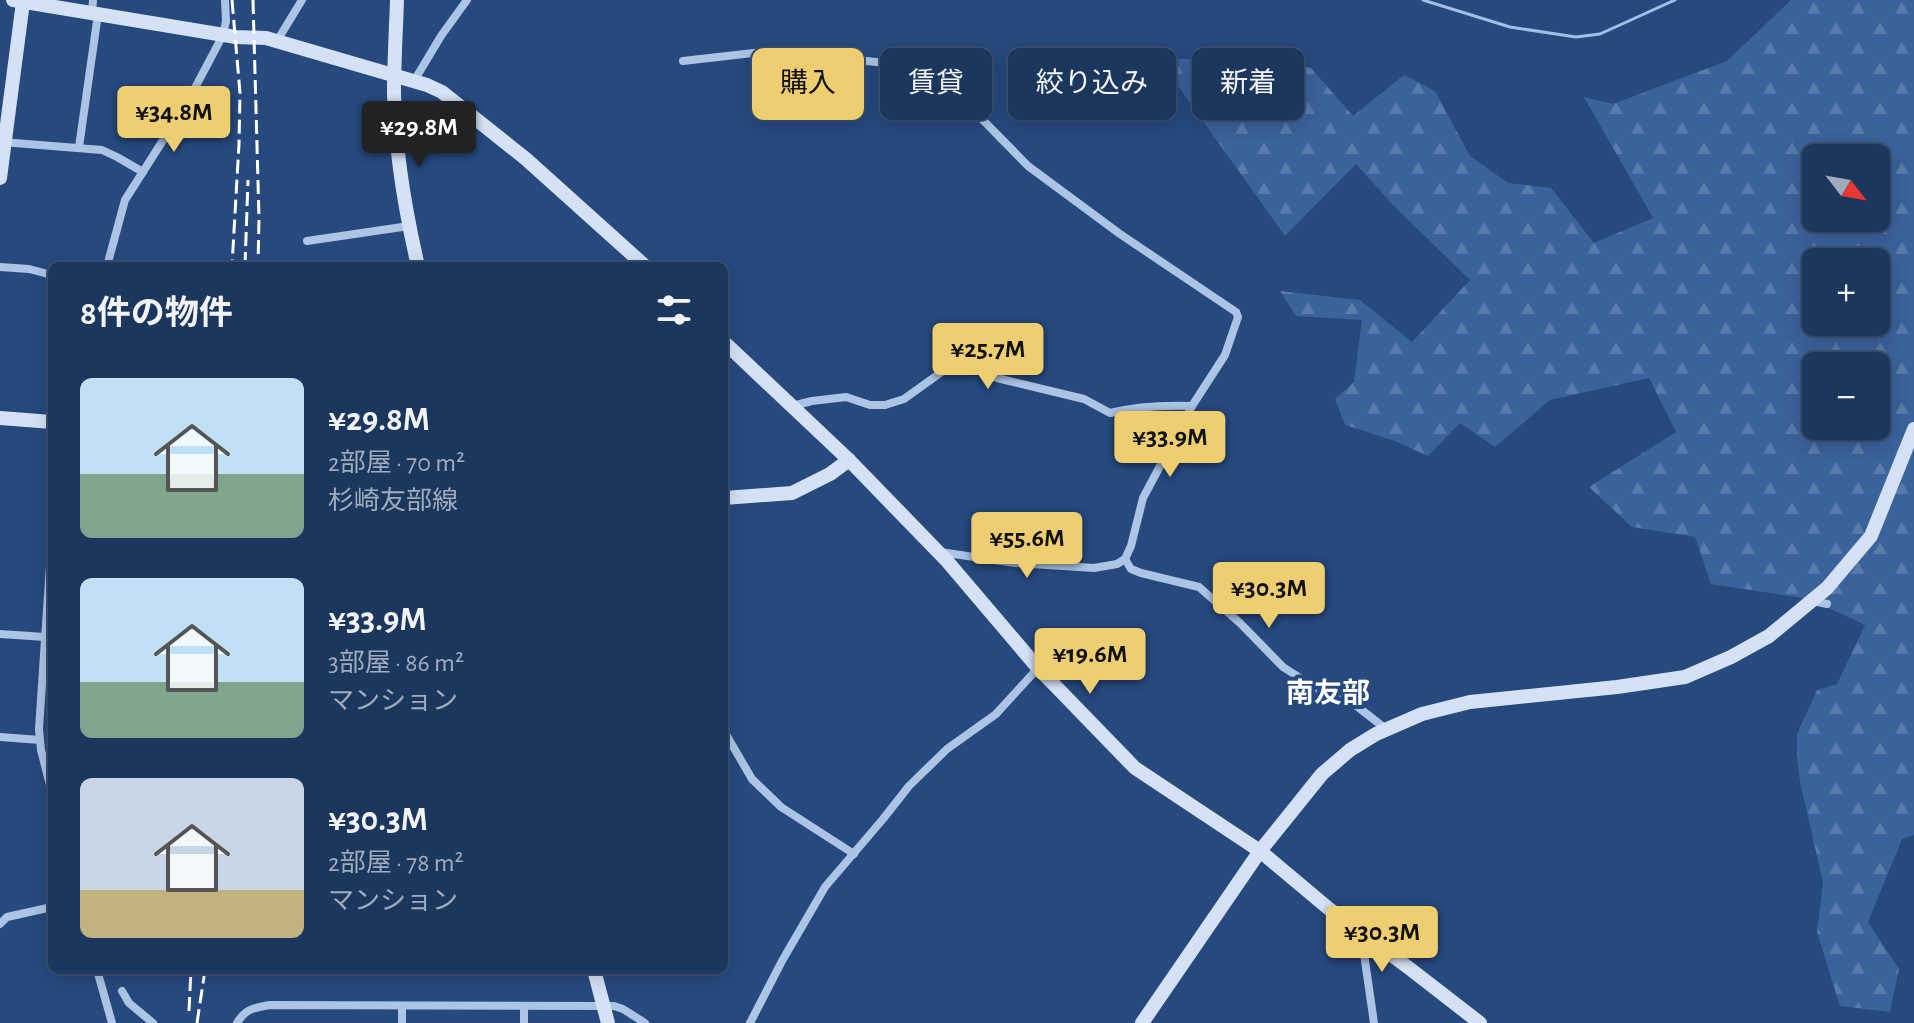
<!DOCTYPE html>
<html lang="ja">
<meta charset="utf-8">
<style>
:root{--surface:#1c375e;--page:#253f64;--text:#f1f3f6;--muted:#a0acbc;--line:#3a5173;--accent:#eece71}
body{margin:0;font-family:"Alegreya Sans","Noto Sans JP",sans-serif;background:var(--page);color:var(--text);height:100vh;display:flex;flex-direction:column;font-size:30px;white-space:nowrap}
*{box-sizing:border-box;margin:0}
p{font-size:26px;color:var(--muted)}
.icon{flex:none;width:44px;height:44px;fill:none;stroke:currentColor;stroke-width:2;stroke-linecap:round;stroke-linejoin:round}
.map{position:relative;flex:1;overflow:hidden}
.panel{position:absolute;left:48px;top:262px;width:680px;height:712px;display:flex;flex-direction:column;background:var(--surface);border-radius:12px;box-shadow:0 4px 20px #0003,0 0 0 2px var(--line)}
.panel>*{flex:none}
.banner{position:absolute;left:752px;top:48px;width:760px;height:72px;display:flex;gap:16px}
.needle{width:52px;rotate:121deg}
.controls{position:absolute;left:1802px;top:144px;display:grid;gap:16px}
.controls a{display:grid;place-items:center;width:88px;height:88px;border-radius:12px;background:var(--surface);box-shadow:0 4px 20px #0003,0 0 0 2px var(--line);font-size:40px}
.price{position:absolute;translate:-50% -68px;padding:0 18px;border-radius:8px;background:var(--accent);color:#111;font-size:26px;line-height:52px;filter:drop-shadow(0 2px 4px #0008)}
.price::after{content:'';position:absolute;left:50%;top:48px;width:24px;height:18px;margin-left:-12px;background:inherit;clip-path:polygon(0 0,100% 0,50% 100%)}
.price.active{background:#222;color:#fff}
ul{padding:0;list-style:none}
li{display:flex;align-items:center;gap:24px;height:200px;padding:0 32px}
li span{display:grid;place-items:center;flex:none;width:224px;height:160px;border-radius:12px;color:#555}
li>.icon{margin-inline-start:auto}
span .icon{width:96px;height:96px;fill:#fffc;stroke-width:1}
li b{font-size:34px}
h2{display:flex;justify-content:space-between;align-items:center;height:96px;padding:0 32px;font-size:34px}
.pill{padding:0 28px;border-radius:12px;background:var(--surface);box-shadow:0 4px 20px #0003,0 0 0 2px var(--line);font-size:28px;line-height:72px}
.pill.active{background:var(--accent);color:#111}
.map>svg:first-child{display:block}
.forest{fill:url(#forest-firs);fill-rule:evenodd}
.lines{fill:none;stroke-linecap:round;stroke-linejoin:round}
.stream{stroke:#a0bee6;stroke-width:3}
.street{stroke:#acc4e5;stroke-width:8}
.secondary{stroke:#d5e2f5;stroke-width:14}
.rail{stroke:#fff;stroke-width:3;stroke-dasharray:14 6;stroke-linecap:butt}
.labels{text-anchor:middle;stroke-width:8;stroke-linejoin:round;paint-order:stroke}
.quarter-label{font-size:28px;font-weight:bold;fill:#fff;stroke:#26497e}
</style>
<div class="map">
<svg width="1914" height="1023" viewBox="0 0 1914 1023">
<defs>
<pattern id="forest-firs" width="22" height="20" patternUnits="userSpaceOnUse" patternTransform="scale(2)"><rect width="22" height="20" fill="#3a629b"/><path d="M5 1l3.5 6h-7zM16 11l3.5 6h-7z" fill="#587aaa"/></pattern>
</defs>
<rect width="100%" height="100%" fill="#26497e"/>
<path class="forest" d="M1791 0H1914V835L1902 839 1868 922 1899 969 1890 1012 1840 1006 1817 932 1823 882 1800 782 1797 759V734L1817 690 1837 684 1865 625 1809 599 1711 584 1695 537 1632 527 1589 487 1676 432 1649 378 1550 400 1495 447 1460 423 1428 456 1395 441 1345 425 1335 399 1354 382 1362 320 1296 316 1280 291 1360 300 1412 342 1470 280 1395 207 1356 164 1285 236 1158 58 1278 62 1311 68 1353 116 1404 75 1435 91 1470 156 1508 183 1551 188 1594 243 1653 218 1584 97 1613 104 1727 61ZM1816 158H1876V218H1816ZM1816 262H1876V322H1816ZM1816 366H1876V426H1816Z"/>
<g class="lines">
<path class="stream" d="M1423 0 1510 27 1576 37 1600 34 1675 0"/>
<g class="street">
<path d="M92 12 93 0"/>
<path d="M277 41 302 0"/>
<path d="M683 61 771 51 905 65 928 77 977 114 1028 166 1120 234 1236 312 1238 317 1225 355 1192 406 1143 498 1131 546 1125 559 1117 564 1094 568 1015 563 940 552"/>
<path d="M414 81 441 36 467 0"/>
<path d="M2 142 102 150 117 157 143 172"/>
<path d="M79 147 98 14"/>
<path d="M307 241 409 226"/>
<path d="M107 266 125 200 188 101 223 35 226 21 225 0"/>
<path d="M0 267 29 269 52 275"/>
<path d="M792 406 812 401 846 397 870 405H885L904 399 943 371 970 367 997 378 1084 399 1110 413C1138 406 1164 405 1192 406"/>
<path d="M52 535 39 729 41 750 52 793"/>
<path d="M1125 559 1131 569 1141 573 1199 587 1240 623 1283 667 1319 690 1349 700 1386 729"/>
<path d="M1813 601 1827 604"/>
<path d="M0 634 45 637"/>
<path d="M724 731 752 779 781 807 854 854"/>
<path d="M0 737 40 740"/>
<path d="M0 924 7 917 52 907"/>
<path d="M1361 933 1374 1023"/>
<path d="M97 970 112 1023"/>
<path d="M122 991 129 1003 153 1023"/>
<path d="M402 1006V1023"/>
<path d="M524 1007V1023"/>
<path d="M237 1023C246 1008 254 1008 270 1005L614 1006 623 1009 645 1023"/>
<path d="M750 1023 782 961 825 887 883 819 909 786 947 749 996 714 1038 668"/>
</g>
<g class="secondary">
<path d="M13 0 236 37 266 38 427 85 442 92 526 159 645 266"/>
<path d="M397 0C396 31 394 62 394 93 395 152 405 210 418 266"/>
<path d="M0 178 23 2"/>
<path d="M724 342 849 460 947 561 1038 668 1135 768 1260 851 1328 908 1409 968 1480 1023"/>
<path d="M0 418 52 422"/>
<path d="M724 498 792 493 830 474 849 460"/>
<path d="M594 970 608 1023"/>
<path d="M1142 1023 1260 851 1322 774 1350 750 1376 734 1422 714 1470 702 1617 687 1685 677 1731 657 1769 636 1827 588 1871 536 1914 429"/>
</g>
<g class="rail">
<path d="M232 0 240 93 239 144 232 266"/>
<path d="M253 0 259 218 258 266"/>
<path d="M245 266 248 180"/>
<path d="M189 1011 191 970"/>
<path d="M197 1023 205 970"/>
</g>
</g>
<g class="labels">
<g class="quarter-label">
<text x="1328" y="702">南友部</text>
</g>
</g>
</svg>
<div class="controls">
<a><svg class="needle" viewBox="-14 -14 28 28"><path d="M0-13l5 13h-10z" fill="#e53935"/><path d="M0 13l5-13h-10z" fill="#a0acbc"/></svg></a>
<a>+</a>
<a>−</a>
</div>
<b class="price" style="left:174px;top:154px">¥34.8M</b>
<b class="price active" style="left:419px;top:169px">¥29.8M</b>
<b class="price" style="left:988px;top:391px">¥25.7M</b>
<b class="price" style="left:1170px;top:479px">¥33.9M</b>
<b class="price" style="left:1027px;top:580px">¥55.6M</b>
<b class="price" style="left:1269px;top:630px">¥30.3M</b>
<b class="price" style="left:1090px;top:696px">¥19.6M</b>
<b class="price" style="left:1382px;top:974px">¥30.3M</b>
<div class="banner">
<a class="pill active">購入</a>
<a class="pill">賃貸</a>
<a class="pill">絞り込み</a>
<a class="pill">新着</a>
</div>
<section class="panel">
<h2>8件の物件<svg class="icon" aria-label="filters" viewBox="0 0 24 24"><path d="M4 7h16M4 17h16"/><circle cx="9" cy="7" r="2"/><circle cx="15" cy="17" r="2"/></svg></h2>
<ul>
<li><span style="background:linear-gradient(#bfe0f5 60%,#7fa58c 0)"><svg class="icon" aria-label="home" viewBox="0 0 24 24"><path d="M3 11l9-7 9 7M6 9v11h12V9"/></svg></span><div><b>¥29.8M</b><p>2部屋 · 70 m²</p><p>杉崎友部線</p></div></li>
<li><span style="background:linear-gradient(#bfe0f5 65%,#7fa58c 0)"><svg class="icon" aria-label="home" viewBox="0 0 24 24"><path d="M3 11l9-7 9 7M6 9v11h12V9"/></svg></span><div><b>¥33.9M</b><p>3部屋 · 86 m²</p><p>マンション</p></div></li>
<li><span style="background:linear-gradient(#c9d6e8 70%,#c2b280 0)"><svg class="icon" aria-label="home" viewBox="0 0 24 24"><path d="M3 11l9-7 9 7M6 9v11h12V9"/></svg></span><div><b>¥30.3M</b><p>2部屋 · 78 m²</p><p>マンション</p></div></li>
</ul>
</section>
</div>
